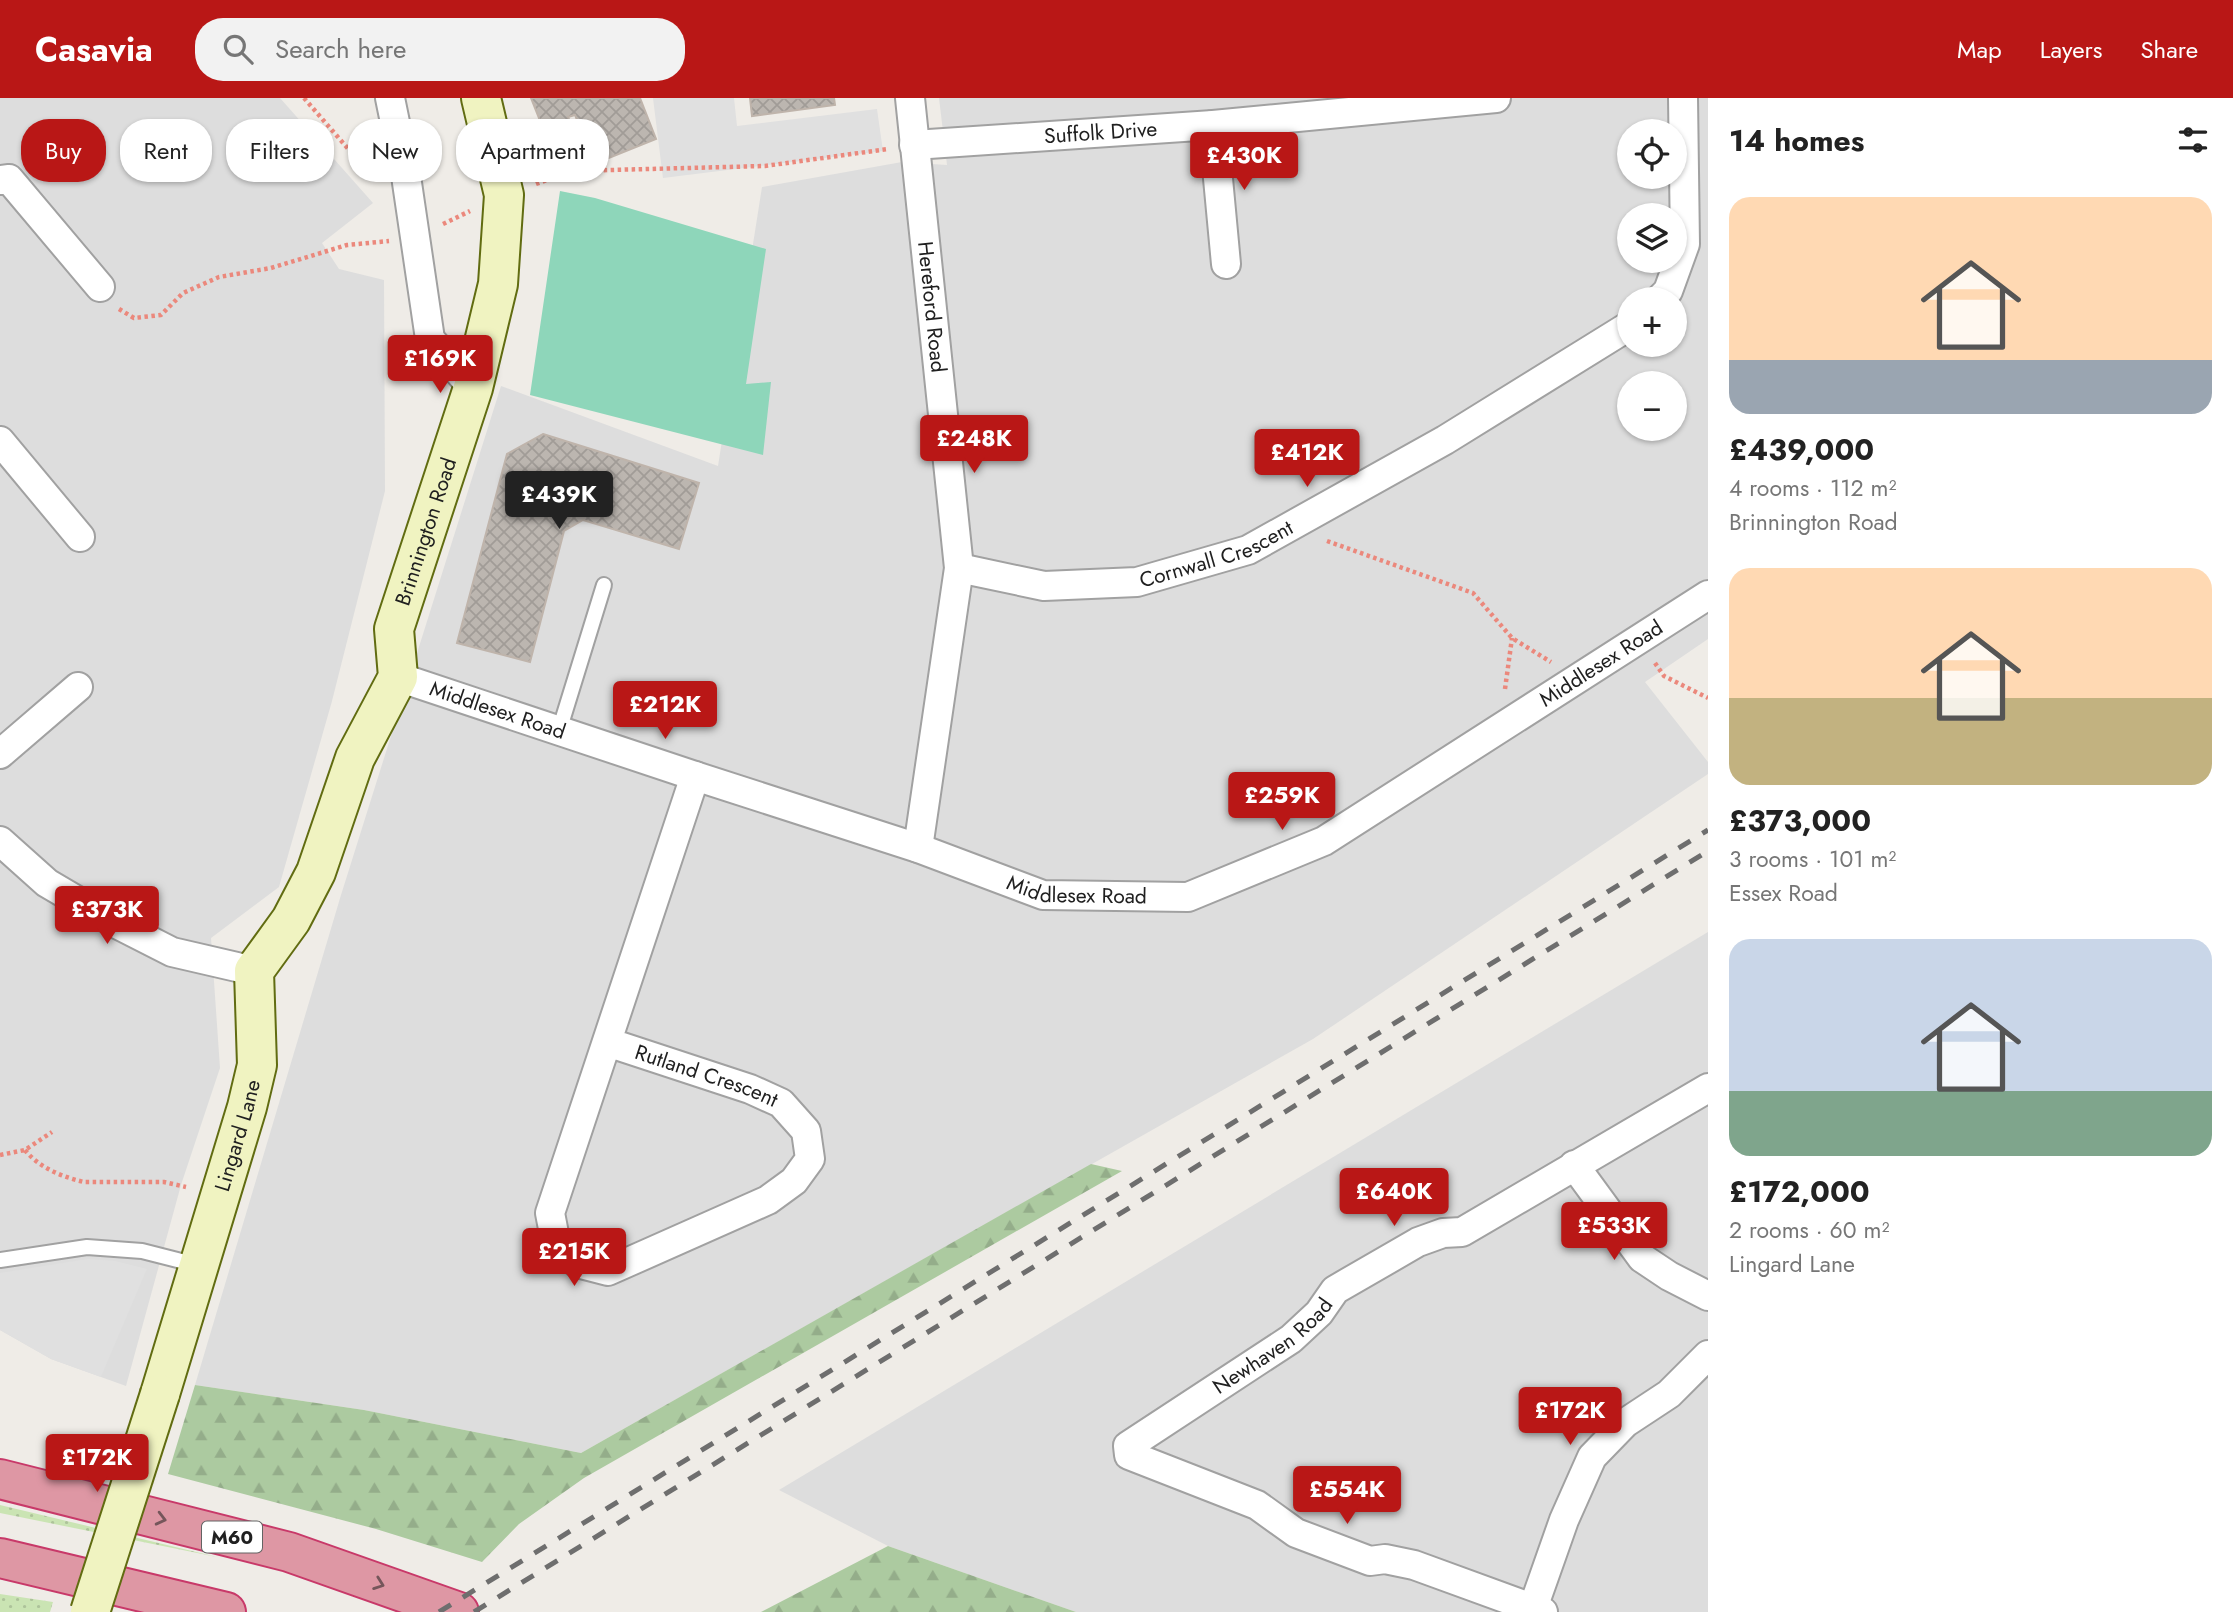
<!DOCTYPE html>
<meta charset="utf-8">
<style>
:root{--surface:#fff;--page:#f2f2f2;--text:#222;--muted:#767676;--accent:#b91716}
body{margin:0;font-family:Jost,sans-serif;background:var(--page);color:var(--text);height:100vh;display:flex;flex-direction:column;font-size:26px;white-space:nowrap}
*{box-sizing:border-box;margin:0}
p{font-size:23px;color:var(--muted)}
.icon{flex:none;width:38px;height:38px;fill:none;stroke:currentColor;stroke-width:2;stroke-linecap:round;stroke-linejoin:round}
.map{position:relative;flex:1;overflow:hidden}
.sheet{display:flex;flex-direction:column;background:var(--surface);width:525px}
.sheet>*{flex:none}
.hud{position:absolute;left:21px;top:21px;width:665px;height:63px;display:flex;gap:14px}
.fabs{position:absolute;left:1617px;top:21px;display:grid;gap:14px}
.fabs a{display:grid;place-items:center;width:70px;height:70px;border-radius:50%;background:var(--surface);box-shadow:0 2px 5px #0004;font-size:35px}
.price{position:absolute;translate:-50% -60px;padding:0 16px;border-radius:7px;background:var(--accent);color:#fff;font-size:23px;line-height:46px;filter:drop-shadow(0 2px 4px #0008)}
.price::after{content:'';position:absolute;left:50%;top:42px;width:21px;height:16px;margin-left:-10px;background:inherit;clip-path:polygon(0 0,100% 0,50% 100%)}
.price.current{background:#222;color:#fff}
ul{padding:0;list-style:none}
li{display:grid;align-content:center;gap:14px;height:371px;padding:0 21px}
li span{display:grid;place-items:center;height:217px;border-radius:21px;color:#555}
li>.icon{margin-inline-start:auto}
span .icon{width:126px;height:126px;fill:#fffc;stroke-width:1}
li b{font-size:30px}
h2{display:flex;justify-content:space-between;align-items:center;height:84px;padding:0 21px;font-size:30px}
.pill{padding:0 24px;border-radius:28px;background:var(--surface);box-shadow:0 2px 5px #0004;font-size:24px;line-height:63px}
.pill.current{background:var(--accent);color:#fff}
header{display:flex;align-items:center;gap:42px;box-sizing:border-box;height:98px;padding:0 35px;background:var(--accent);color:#fff}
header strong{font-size:33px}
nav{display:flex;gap:38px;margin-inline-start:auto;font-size:24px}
.search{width:490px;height:63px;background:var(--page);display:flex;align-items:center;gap:18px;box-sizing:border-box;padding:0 24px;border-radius:28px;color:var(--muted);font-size:26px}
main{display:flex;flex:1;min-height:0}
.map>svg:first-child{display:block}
.residential{fill:#ddd;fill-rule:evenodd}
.grass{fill:url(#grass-dots)}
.forest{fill:url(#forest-firs)}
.pitch{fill:#8ed6ba}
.parking{fill:#e0e0e0}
.building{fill:url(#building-cross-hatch);stroke:#bfb4ab;stroke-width:2}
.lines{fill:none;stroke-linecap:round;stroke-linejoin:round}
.lane-casing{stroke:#a1a1a1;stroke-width:18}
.street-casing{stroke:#a1a1a1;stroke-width:32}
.secondary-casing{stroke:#616c11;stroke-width:42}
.highway-casing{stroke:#c83969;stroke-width:42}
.path{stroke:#eb887c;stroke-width:4.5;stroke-dasharray:3.5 3.5;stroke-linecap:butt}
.lane{stroke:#fff;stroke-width:14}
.street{stroke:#fff;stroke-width:28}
.secondary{stroke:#f0f3c1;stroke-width:38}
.highway{stroke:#de97a4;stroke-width:38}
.rail{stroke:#6e6e6e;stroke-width:5;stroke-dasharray:14 14;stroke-linecap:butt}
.secondary-bridge-casing{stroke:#616c11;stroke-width:42;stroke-linecap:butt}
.secondary-bridge{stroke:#f0f3c1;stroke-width:38}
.oneway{stroke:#75565b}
.labels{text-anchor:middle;stroke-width:7;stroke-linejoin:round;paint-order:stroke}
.shield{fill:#fff;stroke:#636363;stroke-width:2}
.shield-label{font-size:19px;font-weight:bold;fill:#202020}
.street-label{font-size:21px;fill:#202020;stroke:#fff}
</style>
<header>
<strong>Casavia</strong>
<div class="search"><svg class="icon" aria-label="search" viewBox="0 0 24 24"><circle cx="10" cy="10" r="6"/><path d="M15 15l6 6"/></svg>Search here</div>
<nav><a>Map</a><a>Layers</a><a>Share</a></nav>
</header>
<main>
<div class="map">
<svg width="1708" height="1514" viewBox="0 0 1708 1514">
<defs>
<pattern id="grass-dots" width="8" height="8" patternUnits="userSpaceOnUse" patternTransform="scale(1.75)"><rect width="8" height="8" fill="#cae4b3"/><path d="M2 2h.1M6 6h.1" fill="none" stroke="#adc39a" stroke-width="1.8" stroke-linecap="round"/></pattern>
<pattern id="forest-firs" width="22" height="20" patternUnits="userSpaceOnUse" patternTransform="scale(1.75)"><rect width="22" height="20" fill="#accaa0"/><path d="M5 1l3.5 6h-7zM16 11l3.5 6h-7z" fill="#94ad8a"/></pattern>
<pattern id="building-cross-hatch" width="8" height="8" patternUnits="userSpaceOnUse" patternTransform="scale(1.75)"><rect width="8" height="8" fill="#bcb6b0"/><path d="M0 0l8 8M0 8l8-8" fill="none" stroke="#a19c97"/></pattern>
</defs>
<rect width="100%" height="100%" fill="#efece7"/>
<g class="residential">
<path d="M0 0H280L373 105 322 145 339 171 384 182 385 393 332 603 279 789 211 840 220 970 181 1087 126 1288 51 1261 0 1232Z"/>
<path d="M939 0H1708V541L1645 584 1708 664V676L1313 941 581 1355 364 1312 195 1287 341 797 501 288 718 368 762 89 902 64 947 67ZM1629 33H1675V79H1629ZM1629 117H1675V163H1629ZM1629 201H1675V247H1629ZM1629 285H1675V331H1629Z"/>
<path d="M1708 834V1514H1076L888 1448 779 1392Z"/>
</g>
<g class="grass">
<path d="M0 1407 217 1459 0 1415Z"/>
<path d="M0 1496 53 1504 50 1514H0Z"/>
</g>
<g class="forest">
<path d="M1091 1066 1122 1073 584 1380 519 1426 482 1464 376 1431 168 1376 195 1287 364 1312 581 1355Z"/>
<path d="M888 1448 1076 1514H761Z"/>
</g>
<path class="pitch" d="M560 93 595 100 766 151 746 286 771 284 763 357 530 297Z"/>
<g class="parking">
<path d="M653 0H734L737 28 877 11 883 53 663 80Z"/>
<path d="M88 1161 115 1163 147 1171 101 1279 51 1261 0 1232V1175Z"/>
</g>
<g class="building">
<path d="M531 0H640L656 41 594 66 575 17 568 19 584 58 558 68Z"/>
<path d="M750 0H834L835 7 752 18Z"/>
<path d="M543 336 699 385 679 451 583 422 564 433 530 564 457 545 507 356Z"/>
</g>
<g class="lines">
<g class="lane-casing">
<g id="lane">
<path d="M559 633 604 487"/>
<path d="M0 1162 87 1149 142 1153 197 1167"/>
</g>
</g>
<g class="street-casing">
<g id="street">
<path d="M390 0 406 78 430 241 473 290"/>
<path id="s1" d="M910 0 959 470 918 750"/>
<path d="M1213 27 1226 166"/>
<path id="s2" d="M914 47 1213 27 1496 0"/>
<path d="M0 82 9 81 100 189"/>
<path d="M1660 201 1668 193 1685 146 1683 0"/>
<path d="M0 343 80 439"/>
<path id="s3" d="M959 470 1044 488 1137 484 1248 452 1445 342 1629 228"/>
<path id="s4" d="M398 579 695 678 918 750 1043 797 1188 799 1324 743 1708 497"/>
<path d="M0 656 78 589"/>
<path d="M0 743 47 785 115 825 172 854 254 873"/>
<path id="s5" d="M607 944 750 991 781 1005 806 1033 810 1061 794 1083 768 1102 608 1173 577 1165 556 1146 550 1115 695 678"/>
<path d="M1574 1067 1642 1160 1669 1178 1708 1198"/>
<path d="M1533 1510 1564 1422 1592 1359 1625 1325 1669 1296 1708 1257"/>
<path id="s6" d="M1543 1514 1414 1467 1385 1461 1370 1463 1296 1435 1257 1407 1129 1357 1128 1348 1291 1241 1319 1215 1335 1192 1418 1144 1443 1135 1462 1134 1708 990"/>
</g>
</g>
<g class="secondary-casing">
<g id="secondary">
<path id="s7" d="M160 1296 247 1009 257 967 254 873 291 822 316 774 355 660 398 579 394 531 473 290 498 186 504 97 481 0"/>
</g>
</g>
<g class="highway-casing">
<g id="highway">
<path d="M0 1381 289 1454 459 1514"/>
<path d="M0 1460 226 1514"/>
</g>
</g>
<g class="path">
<path d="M304 0 377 84"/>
<path d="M536 86 571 73 765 68 888 51"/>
<path d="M443 126 470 113"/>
<path d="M119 211 134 220 161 217 183 195 219 179 271 170 347 147 389 143"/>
<path d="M1327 443 1473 495 1512 540 1551 564"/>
<path d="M1655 565 1664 578 1708 600"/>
<path d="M1505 591 1512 540"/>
<path d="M25 1052C39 1070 63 1079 84 1084H164L186 1089"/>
<path d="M0 1057 25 1052 52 1034"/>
</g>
<use href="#lane" class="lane"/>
<use href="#street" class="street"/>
<use href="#secondary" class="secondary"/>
<use href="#highway" class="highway"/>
<g class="rail">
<path d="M439 1514 1708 732"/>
<path d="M474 1514 1708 753"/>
</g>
<g class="secondary-bridge-casing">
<path id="secondary-bridge" d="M90 1514 160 1296"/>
</g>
<use href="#secondary-bridge" class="secondary-bridge"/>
</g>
<defs><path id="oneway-chevron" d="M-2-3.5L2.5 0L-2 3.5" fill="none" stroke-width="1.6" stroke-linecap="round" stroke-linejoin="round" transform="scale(1.75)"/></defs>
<g class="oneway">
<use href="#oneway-chevron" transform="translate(161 1421) rotate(14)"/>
<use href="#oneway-chevron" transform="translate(379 1486) rotate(20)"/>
</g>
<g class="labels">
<rect class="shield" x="202" y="1423.5" width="60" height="31" rx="5"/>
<g class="shield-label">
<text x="232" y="1446">M60</text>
</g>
<g class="street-label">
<text dy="7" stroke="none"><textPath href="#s2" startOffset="187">Suffolk Drive</textPath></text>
<text dy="7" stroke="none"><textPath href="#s1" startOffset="210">Hereford Road</textPath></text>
<text dy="7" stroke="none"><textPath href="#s7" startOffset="917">Brinnington Road</textPath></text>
<text dy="7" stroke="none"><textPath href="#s3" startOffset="264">Cornwall Crescent</textPath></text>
<text dy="7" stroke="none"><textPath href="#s4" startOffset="1302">Middlesex Road</textPath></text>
<text dy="7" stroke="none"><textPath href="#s4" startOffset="105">Middlesex Road</textPath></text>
<text dy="7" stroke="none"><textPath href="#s4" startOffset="714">Middlesex Road</textPath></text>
<text dy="7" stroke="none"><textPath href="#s5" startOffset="105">Rutland Crescent</textPath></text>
<text dy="7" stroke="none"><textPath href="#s7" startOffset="270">Lingard Lane</textPath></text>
<text dy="7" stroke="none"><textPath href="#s6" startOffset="632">Newhaven Road</textPath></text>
</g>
</g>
</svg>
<div class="fabs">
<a><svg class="icon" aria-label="locate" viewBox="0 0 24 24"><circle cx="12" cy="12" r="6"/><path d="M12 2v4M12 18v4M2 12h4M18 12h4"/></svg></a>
<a><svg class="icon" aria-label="layers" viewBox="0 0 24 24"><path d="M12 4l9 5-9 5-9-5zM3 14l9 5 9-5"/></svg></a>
<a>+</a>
<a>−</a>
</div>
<b class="price" style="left:1244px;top:94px">£430K</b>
<b class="price" style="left:440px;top:297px">£169K</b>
<b class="price" style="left:974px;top:377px">£248K</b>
<b class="price" style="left:1307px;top:391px">£412K</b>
<b class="price current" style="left:559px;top:433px">£439K</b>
<b class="price" style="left:665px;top:643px">£212K</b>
<b class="price" style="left:1282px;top:734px">£259K</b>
<b class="price" style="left:107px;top:848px">£373K</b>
<b class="price" style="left:1394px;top:1130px">£640K</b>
<b class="price" style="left:1614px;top:1164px">£533K</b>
<b class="price" style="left:574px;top:1190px">£215K</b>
<b class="price" style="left:1570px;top:1349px">£172K</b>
<b class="price" style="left:97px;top:1396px">£172K</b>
<b class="price" style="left:1347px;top:1428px">£554K</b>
<div class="hud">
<a class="pill current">Buy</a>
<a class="pill">Rent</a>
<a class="pill">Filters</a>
<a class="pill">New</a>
<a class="pill">Apartment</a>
</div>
</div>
<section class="sheet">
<h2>14 homes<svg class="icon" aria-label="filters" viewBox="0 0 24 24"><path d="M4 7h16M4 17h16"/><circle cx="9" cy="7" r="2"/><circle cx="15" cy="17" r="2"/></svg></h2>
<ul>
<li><span style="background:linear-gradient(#ffd9b3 75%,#9aa5b1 0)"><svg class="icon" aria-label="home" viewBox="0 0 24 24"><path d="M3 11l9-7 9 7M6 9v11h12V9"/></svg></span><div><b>£439,000</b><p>4 rooms · 112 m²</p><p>Brinnington Road</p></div></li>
<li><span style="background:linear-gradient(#ffd9b3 60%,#c2b280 0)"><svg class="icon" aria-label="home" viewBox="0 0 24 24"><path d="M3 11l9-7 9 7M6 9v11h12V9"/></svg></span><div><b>£373,000</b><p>3 rooms · 101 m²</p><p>Essex Road</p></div></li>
<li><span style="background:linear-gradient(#c9d6e8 70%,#7fa58c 0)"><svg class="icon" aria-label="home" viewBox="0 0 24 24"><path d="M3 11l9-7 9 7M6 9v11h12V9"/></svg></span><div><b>£172,000</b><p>2 rooms · 60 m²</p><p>Lingard Lane</p></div></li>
</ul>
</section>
</main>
